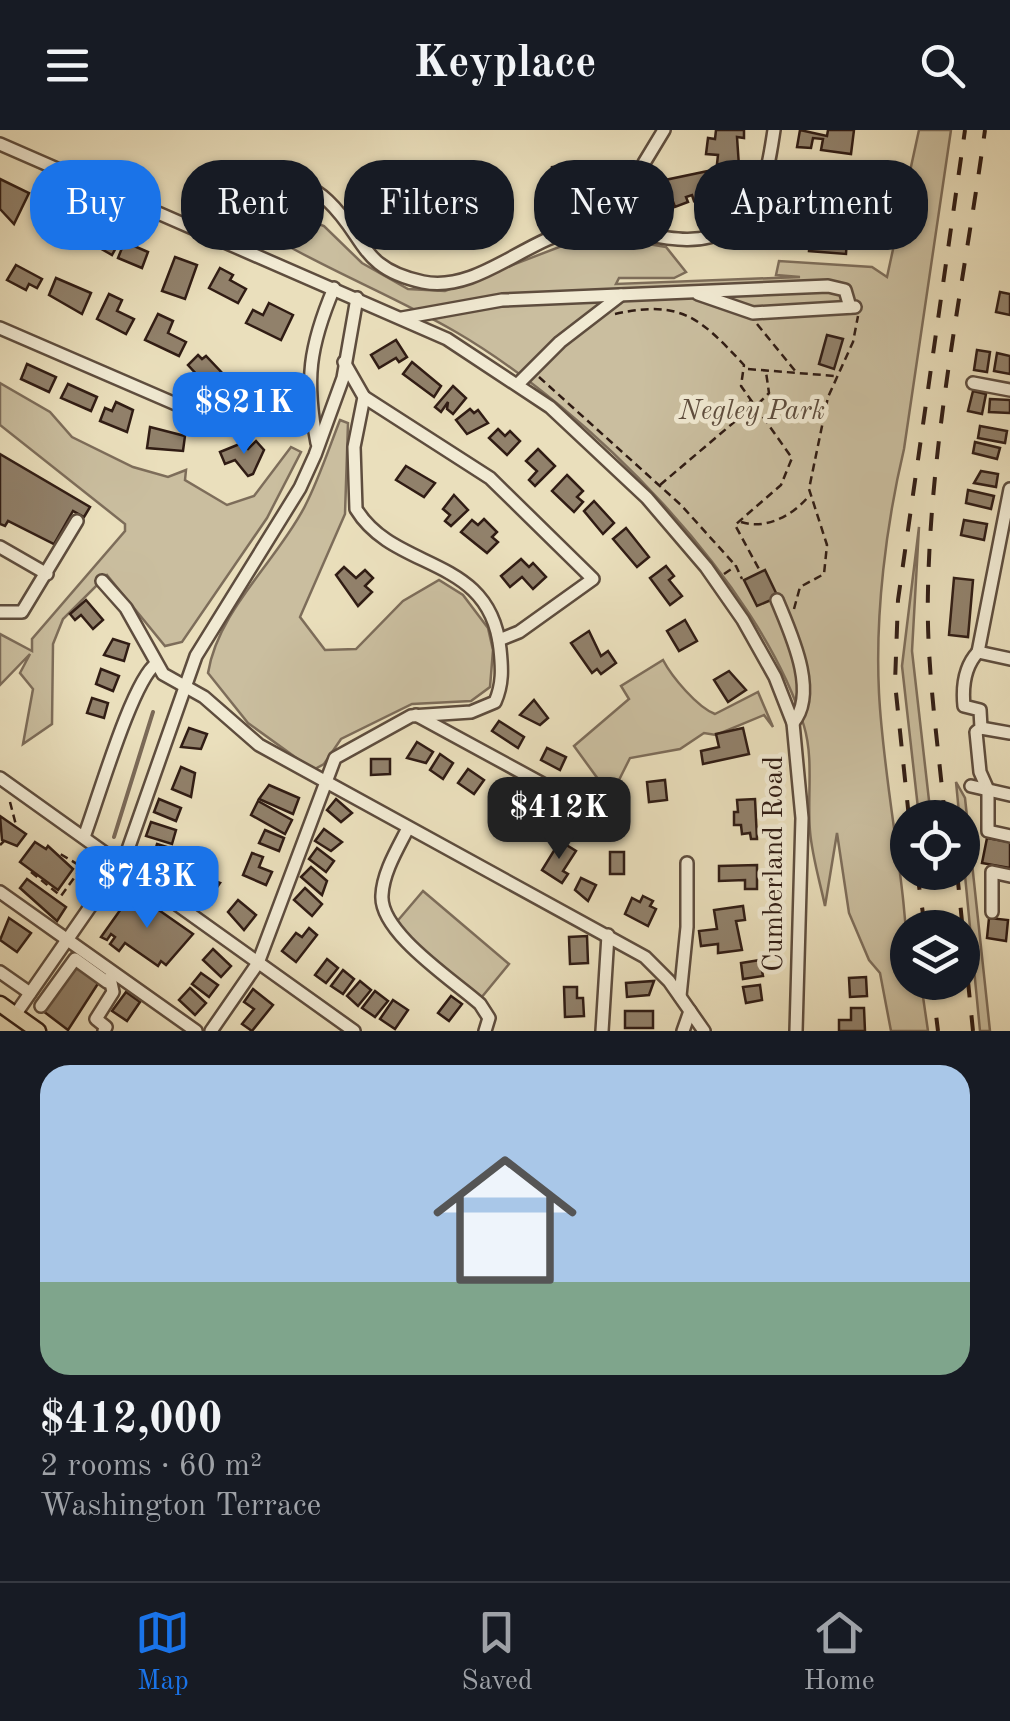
<!DOCTYPE html>
<meta charset="utf-8">
<style>
:root{--surface:#171b24;--page:#242831;--text:#f1f3f6;--muted:#9ea1a6;--line:#363941;--accent:#1a73e8}
body{margin:0;font-family:"Old Standard TT",serif;background:var(--page);color:var(--text);height:100vh;display:flex;flex-direction:column;font-size:38px;white-space:nowrap}
*{box-sizing:border-box;margin:0}
p{font-size:32px;color:var(--muted)}
.icon{flex:none;width:55px;height:55px;fill:none;stroke:currentColor;stroke-width:2;stroke-linecap:round;stroke-linejoin:round}
.map{position:relative;height:901px;overflow:hidden}
.details{display:flex;flex-direction:column;background:var(--surface);flex:1}
.details>*{flex:none}
.top-card{position:absolute;left:30px;top:30px;width:950px;height:90px;display:flex;gap:20px}
.tools{position:absolute;left:890px;top:670px;display:grid;gap:20px}
.tools a{display:grid;place-items:center;width:90px;height:90px;border-radius:50%;background:var(--surface);box-shadow:0 2px 8px #0004;font-size:50px}
.price{position:absolute;translate:-50% -85px;padding:0 22px;border-radius:20px;background:var(--accent);color:#fff;font-size:32px;line-height:65px;filter:drop-shadow(0 2px 5px #0008)}
.price::after{content:'';position:absolute;left:50%;top:60px;width:30px;height:22px;margin-left:-15px;background:inherit;clip-path:polygon(0 0,100% 0,50% 100%)}
.price.on{background:#222;color:#fff}
ul{padding:0;list-style:none}
li{display:grid;align-content:center;gap:20px;height:530px;padding:0 40px}
li span{display:grid;place-items:center;height:310px;border-radius:30px;color:#555}
li>.icon{margin-inline-start:auto}
span .icon{width:180px;height:180px;fill:#fffc;stroke-width:1}
li b{font-size:42px}
.chip{padding:0 35px;border-radius:40px;background:var(--surface);box-shadow:0 2px 8px #0004;font-size:35px;line-height:90px}
.chip.on{background:var(--accent);color:#fff}
header{display:flex;justify-content:space-between;align-items:center;height:130px;padding:0 40px;background:var(--surface);font-size:45px;font-weight:800}
.dock{display:flex;justify-content:space-around;align-items:center;height:140px;border-top:2px solid var(--line);background:var(--surface);font-size:28px;color:var(--muted)}
.dock a{display:grid;justify-items:center;gap:5px}
.dock .on{color:var(--accent)}
.map>svg:first-child{display:block}
.green{fill:#cabe9f;stroke:#7d6d5a;stroke-width:2.5}
.lines{fill:none;stroke-linecap:round;stroke-linejoin:round}
.stream{stroke:#7a6957;stroke-width:4}
.building{fill:#91816b;stroke:#301c14;stroke-width:2.5}
.minor-casing{stroke:#5e4d3e;stroke-width:16}
.major-casing{stroke:#301c14;stroke-width:19}
.path{stroke:#301c14;stroke-width:2.5;stroke-dasharray:8 5;stroke-linecap:butt}
.minor{stroke:#f1ead3;stroke-width:11}
.major{stroke:#eadfbc;stroke-width:14}
.rail{stroke:#301c14;stroke-width:4;stroke-dasharray:18 18;stroke-linecap:butt}
.labels{text-anchor:middle;stroke-width:9;stroke-linejoin:round;paint-order:stroke}
.park-label{font-size:28px;font-style:italic;fill:#5e4d3e;stroke:#f1ead3}
.street-label{font-size:28px;fill:#301c14;stroke:#f1ead3}
</style>
<header><svg class="icon" aria-label="menu" viewBox="0 0 24 24"><path d="M4 6h16M4 12h16M4 18h16"/></svg>Keyplace<svg class="icon" aria-label="search" viewBox="0 0 24 24"><circle cx="10" cy="10" r="6"/><path d="M15 15l6 6"/></svg></header>
<div class="map">
<svg width="1010" height="901" viewBox="0 0 1010 901">
<rect width="100%" height="100%" fill="#eadfbc"/>
<filter id="stains"><feTurbulence type="fractalNoise" baseFrequency=".002" numOctaves="4"/><feColorMatrix values="0 0 0 0 .2 0 0 0 0 .09 0 0 0 0 .02 0 0 0 .5 -.17"/></filter>
<radialGradient id="worn" r=".72"><stop offset=".6" stop-color="#630" stop-opacity="0"/><stop offset="1" stop-color="#630" stop-opacity=".3"/></radialGradient>
<g class="green">
<path d="M919 0H951L904 319C886 395 875 484 879 563 884 660 908 756 908 852L921 853 928 901H891L880 843 869 830 849 783 837 703 825 776C820 752 812 726 810 701 807 668 814 629 804 596 760 452 588 279 456 202 401 170 344 147 288 116L298 95 311 91 324 96 362 133 408 159 445 161 580 109 613 108 666 117 686 142 674 148H619L616 154 800 147 776 145 779 131 872 137 887 147Z"/>
<path d="M0 253 50 282 72 307 133 337 168 347 186 340 185 350 227 375 254 366 291 317 301 322 267 388 182 512 165 516 107 445 63 489 53 514 52 594 23 614 33 559 20 543 30 524 0 555V504L32 521V509L125 401V394L0 295Z"/>
<path d="M340 290 348 293 345 384 300 487 325 520 356 519 403 471 439 450 463 465 488 498 493 520 490 557 471 571 412 574 341 609 324 634 313 640 248 593 208 543C218 480 277 431 305 376 319 349 329 318 340 290Z"/>
<path d="M919 397 912 521 931 688 919 687 902 536Z"/>
<path d="M663 530C672 547 697 577 715 584L758 562 773 597 764 585 716 605 704 603 680 619 630 628 614 660 602 655 607 675 599 677 582 667 598 649 574 616 629 569 621 556Z"/>
<path d="M956 652 965 668 990 901H980Z"/>
<path d="M423 761 509 834 481 868 394 795Z"/>
</g>
<g class="lines">
<path class="stream" d="M114 707 153 582"/>
</g>
<g class="building">
<path d="M716 0H744V8L737 7 739 36 717 34 718 25 706 24 708 8 715 9Z"/>
<path d="M800 0 827 6 828 0H854L851 24 821 20 823 9 813 8 811 18 797 17Z"/>
<path d="M595 32 597 67 582 68 581 61 553 67 552 37Z"/>
<path d="M794 38 808 40 806 52 813 54 815 41 851 46 846 77 810 72 812 60 805 59 803 71 790 69Z"/>
<path d="M708 41 718 69 704 74 702 68 694 71 692 65 686 67 688 72 675 77 665 50Z"/>
<path d="M0 49 29 63 14 94 0 79Z"/>
<path d="M40 62 68 77 53 106 41 99 47 86 32 78Z"/>
<path d="M267 84 288 93 281 109 260 101Z"/>
<path d="M792 86 806 87 805 100 812 101 813 89 848 92 846 124 809 121 810 107H803L802 118 789 117Z"/>
<path d="M87 87 111 103 108 109 118 114 112 125 77 105Z"/>
<path d="M128 103 138 107 134 116 148 122 142 138 118 128Z"/>
<path d="M175 127 197 135 185 169 162 161Z"/>
<path d="M16 135 42 149 37 158 29 154 26 160 7 150Z"/>
<path d="M220 138 233 145 230 150 246 159 238 173 209 158Z"/>
<path d="M56 148 91 163 82 184 49 165Z"/>
<path d="M1000 162 1010 164V185L996 182Z"/>
<path d="M109 164 122 170 117 181 134 189 126 204 97 189Z"/>
<path d="M269 173 293 185 281 210 246 193 253 180 263 185Z"/>
<path d="M158 184 173 191 168 203 186 212 179 226 145 210Z"/>
<path d="M827 205 843 209 834 239 819 234Z"/>
<path d="M396 210 407 227 399 232 396 228 379 238 371 225Z"/>
<path d="M977 220 990 222 987 242 974 240Z"/>
<path d="M997 223 1010 226V244L994 241Z"/>
<path d="M198 225 202 229 206 226 225 246 211 260 188 235Z"/>
<path d="M412 232 441 256 434 267 403 244Z"/>
<path d="M27 234 56 247 49 262 21 249Z"/>
<path d="M68 254 97 267 91 281 61 268Z"/>
<path d="M453 256 466 268 453 284 447 279 448 272 441 282 435 277Z"/>
<path d="M973 261 986 264 982 284 968 281Z"/>
<path d="M990 269 1010 270V283L989 282Z"/>
<path d="M116 272 133 280 127 302 100 291 105 278 112 281Z"/>
<path d="M470 279 474 283 478 280 488 293 467 304 456 290Z"/>
<path d="M980 296 1007 301 1005 313 978 308Z"/>
<path d="M150 297 185 306 183 321 147 318Z"/>
<path d="M498 299 505 306 510 301 520 311 507 325 489 308Z"/>
<path d="M256 311 264 320 253 344 248 346 235 330 225 334 220 322 242 313 248 319Z"/>
<path d="M975 312 1000 318 997 329 973 323Z"/>
<path d="M538 319 555 336 535 356 529 350 537 341 526 331Z"/>
<path d="M0 324 90 377 84 387 73 381 54 414 8 391 5 396 0 394Z"/>
<path d="M406 336 435 353 424 367 396 350Z"/>
<path d="M981 341 998 344 996 357 974 353Z"/>
<path d="M567 345 583 361 577 367 583 372 574 382 552 361Z"/>
<path d="M968 360 994 366 991 379 966 373Z"/>
<path d="M454 365 468 380 451 396 445 391 450 385 443 379Z"/>
<path d="M594 371 614 393 603 404 584 381Z"/>
<path d="M484 389 497 402 492 407 498 412 487 423 461 402 472 390 478 395Z"/>
<path d="M964 390 987 394 984 410 961 405Z"/>
<path d="M626 398 649 427 637 437 613 409Z"/>
<path d="M521 429 529 437 533 433 546 447 533 459 522 447 510 457 501 446Z"/>
<path d="M666 436 674 446 669 450 682 466 670 475 650 448Z"/>
<path d="M344 437 356 448 365 440 373 448 365 456 372 462 358 476 336 445Z"/>
<path d="M765 440 778 467 757 476 744 450Z"/>
<path d="M954 448 973 450 968 507 949 505Z"/>
<path d="M86 470 103 490 93 499 81 485 75 490 70 484Z"/>
<path d="M685 490 697 511 679 521 667 501Z"/>
<path d="M589 501 601 526 608 521 616 533 601 544 597 539 592 543 571 513Z"/>
<path d="M113 509 129 514 124 531 104 525Z"/>
<path d="M101 539 119 546 113 561 96 554Z"/>
<path d="M729 541 746 560 728 572 714 550Z"/>
<path d="M92 568 108 573 104 588 87 583Z"/>
<path d="M534 570 548 588 540 595 520 585Z"/>
<path d="M499 591 524 607 518 618 492 601Z"/>
<path d="M189 598 207 604 201 619 181 617Z"/>
<path d="M743 598 749 624 703 634 701 621 719 617 716 604Z"/>
<path d="M417 612 433 622 426 633 407 628Z"/>
<path d="M547 618 566 627 560 640 541 630Z"/>
<path d="M440 624 453 633 443 649 430 640Z"/>
<path d="M371 629H390V644L371 645Z"/>
<path d="M181 637 195 643 191 667 172 659Z"/>
<path d="M468 639 484 650 474 664 458 653Z"/>
<path d="M665 650 667 670 649 672 647 652Z"/>
<path d="M269 655 299 668 293 684 259 669Z"/>
<path d="M159 669 181 678 176 691 154 682Z"/>
<path d="M336 669 352 683 341 692 327 680Z"/>
<path d="M755 669 757 709H751L750 703 742 704 741 695H734V682H738L737 670Z"/>
<path d="M258 671 292 690 285 704 251 685Z"/>
<path d="M0 686 26 704 17 716 2 710Z"/>
<path d="M151 692 176 700 172 714 146 706Z"/>
<path d="M324 699 342 712 331 721 315 711Z"/>
<path d="M265 700 284 708 279 721 259 713Z"/>
<path d="M987 708 1010 712V738L982 733Z"/>
<path d="M560 711 576 721 563 741 568 744 562 753 542 740Z"/>
<path d="M35 712 46 719 48 716 73 739 58 760 20 732Z"/>
<path d="M157 714 177 720 173 735 153 728Z"/>
<path d="M317 718 334 731 326 742 309 729Z"/>
<rect x="610" y="722" width="14" height="22"/>
<path d="M252 723 263 727 259 737 272 742 266 755 243 745Z"/>
<path d="M757 735V759H745V750L719 751V736Z"/>
<path d="M311 737 327 751 322 765 301 747Z"/>
<path d="M206 748 220 753 207 772 195 764Z"/>
<path d="M581 748 596 755 588 771 575 760Z"/>
<path d="M27 749 66 777 57 791 20 758Z"/>
<path d="M305 758 322 774 312 786 294 770Z"/>
<path d="M133 762 193 804 166 835 161 831 158 836 125 813 119 821 110 814 115 807 111 804 107 810 101 807Z"/>
<path d="M643 766 653 771 650 776 656 779 648 796 625 784 632 768 640 772Z"/>
<path d="M238 770 256 785 244 800 228 782Z"/>
<path d="M743 776 745 790 736 791 742 820 718 823V814L701 816 699 801 717 799 714 780Z"/>
<path d="M9 788 31 803 17 822 0 810Z"/>
<path d="M989 788 1008 790 1006 811 987 808Z"/>
<path d="M309 798 317 805 296 832 282 821 296 803 302 807Z"/>
<path d="M587 806 588 833 570 834 569 807Z"/>
<path d="M213 819 231 836 221 847 203 830Z"/>
<path d="M327 829 338 838 326 853 315 845Z"/>
<path d="M760 830 763 846 743 849 741 833Z"/>
<path d="M73 834 99 852 68 900 43 881Z"/>
<path d="M343 840 354 849 343 864 331 856Z"/>
<path d="M201 843 218 855 209 867 192 854Z"/>
<path d="M866 847 867 866 850 867 849 848Z"/>
<path d="M360 851 371 860 358 876 347 866Z"/>
<path d="M654 851 649 865 627 867 626 853Z"/>
<path d="M760 855 762 870 746 873 743 857Z"/>
<path d="M564 857H577V868H583L584 886 565 887Z"/>
<path d="M190 858 206 873 195 885 179 870Z"/>
<path d="M253 859 273 875 252 901 242 894 254 879 244 872Z"/>
<path d="M375 861 388 871 375 887 362 878Z"/>
<path d="M126 862 140 872 127 891 112 881Z"/>
<path d="M451 866 462 874 449 891 438 883Z"/>
<path d="M393 870 408 880 395 899 380 889Z"/>
<path d="M851 878H864L865 901H839V890H851Z"/>
<rect x="625" y="881" width="28" height="17"/>
</g>
<g class="lines">
<g class="minor-casing">
<g id="minor">
<path d="M0 14 447 209 550 277 647 368 706 437 743 490 775 547 793 593 802 688 796 901"/>
<path d="M630 99 644 33 664 0"/>
<path d="M206 103C235 67 284 30 328 71 366 107 360 139 423 152 478 163 526 108 579 99 625 91 686 126 728 99 764 76 768 39 774 0"/>
<path d="M698 164 753 183 855 177"/>
<path d="M402 188 502 170 828 156 845 160 850 177"/>
<path d="M0 198 178 275"/>
<path d="M973 253 1010 260"/>
<path d="M518 254 560 212 621 165"/>
<path d="M364 267 490 348 593 449 519 502 499 510"/>
<path d="M317 313C305 250 309 217 334 158"/>
<path d="M0 417 47 444"/>
<path d="M102 451 126 478 163 544 204 567 259 615 645 827 669 851 704 901"/>
<path d="M777 470C790 502 819 562 793 593"/>
<path d="M0 482H22L77 391"/>
<path d="M978 522C964 537 962 556 964 576L980 580 981 598 976 602 980 642 988 660V701L1010 706"/>
<path d="M978 522 1010 359"/>
<path d="M978 522 1010 529"/>
<path d="M416 585 622 697"/>
<path d="M981 598 1010 603"/>
<path d="M0 648 354 901"/>
<path d="M971 656 1010 665"/>
<path d="M408 698C398 718 383 742 382 765 379 802 453 850 480 874L489 888 485 901"/>
<path d="M84 707C97 673 132 551 156 534"/>
<path d="M0 762 196 901"/>
<path d="M992 782V742L1010 746"/>
<path d="M0 842 30 863"/>
<path d="M680 866 687 797V733"/>
<path d="M41 876 75 829 107 852"/>
<path d="M15 885 126 725 196 526 300 358 315 325 343 248 357 168"/>
<path d="M104 901 106 897 96 889 113 862 110 848"/>
<path d="M211 901 258 833 335 628 411 586 471 582 495 572C503 554 502 538 500 519 490 424 395 443 356 379L354 317 364 267 344 232"/>
<path d="M602 901 608 805"/>
<path d="M683 901 690 881"/>
</g>
</g>
<g class="major-casing">
<path id="major" d="M0 874 38 901"/>
</g>
<g class="path">
<path d="M615 184C682 169 701 189 744 235L741 256 792 328 781 355 735 395 760 441"/>
<path d="M757 194 796 242"/>
<path d="M748 239 835 246"/>
<path d="M539 247 681 375 736 436"/>
<path d="M758 274 769 263 766 242"/>
<path d="M660 355 739 288 751 270"/>
<path d="M741 392C765 400 792 386 808 367"/>
<path d="M724 444 736 436 742 449"/>
<path d="M794 479 800 457 824 444 827 415 809 359 828 267 853 212 858 186"/>
<path d="M10 672 16 695"/>
<path d="M0 715 4 711"/>
<path d="M31 742 61 766 82 737 57 722"/>
</g>
<use href="#minor" class="minor"/>
<use href="#major" class="major"/>
<g class="rail">
<path d="M909 688 895 553 898 470 965 0"/>
<path d="M945 688C938 612 926 536 928 460 931 306 964 152 985 0"/>
<path d="M917 742 925 798"/>
<path d="M957 742 973 901"/>
<path d="M932 852 938 901"/>
</g>
</g>
<g class="labels">
<g class="park-label">
<text x="752" y="289">Negley Park</text>
</g>
<g class="street-label">
<text transform="translate(772 734) rotate(-90)" y="10">Cumberland Road</text>
</g>
</g>
<rect width="100%" height="100%" filter="url(#stains)"/>
<rect width="100%" height="100%" fill="url(#worn)"/>
</svg>
<div class="tools">
<a><svg class="icon" aria-label="locate" viewBox="0 0 24 24"><circle cx="12" cy="12" r="6"/><path d="M12 2v4M12 18v4M2 12h4M18 12h4"/></svg></a>
<a><svg class="icon" aria-label="layers" viewBox="0 0 24 24"><path d="M12 4l9 5-9 5-9-5zM3 14l9 5 9-5"/></svg></a>
</div>
<b class="price" style="left:244px;top:327px">$821K</b>
<b class="price on" style="left:559px;top:732px">$412K</b>
<b class="price" style="left:147px;top:801px">$743K</b>
<div class="top-card">
<a class="chip on">Buy</a>
<a class="chip">Rent</a>
<a class="chip">Filters</a>
<a class="chip">New</a>
<a class="chip">Apartment</a>
</div>
</div>
<section class="details">
<ul>
<li><span style="background:linear-gradient(#a9c7e8 70%,#7fa58c 0)"><svg class="icon" aria-label="home" viewBox="0 0 24 24"><path d="M3 11l9-7 9 7M6 9v11h12V9"/></svg></span><div><b>$412,000</b><p>2 rooms · 60 m²</p><p>Washington Terrace</p></div></li>
</ul>
</section>
<nav class="dock">
<a class="on"><svg class="icon" aria-label="map" viewBox="0 0 24 24"><path d="M3 6l6-2 6 2 6-2v14l-6 2-6-2-6 2zM9 4v14M15 6v14"/></svg>Map</a>
<a><svg class="icon" aria-label="saved" viewBox="0 0 24 24"><path d="M7 4h10v16l-5-4-5 4z"/></svg>Saved</a>
<a><svg class="icon" aria-label="home" viewBox="0 0 24 24"><path d="M3 11l9-7 9 7M6 9v11h12V9"/></svg>Home</a>
</nav>
